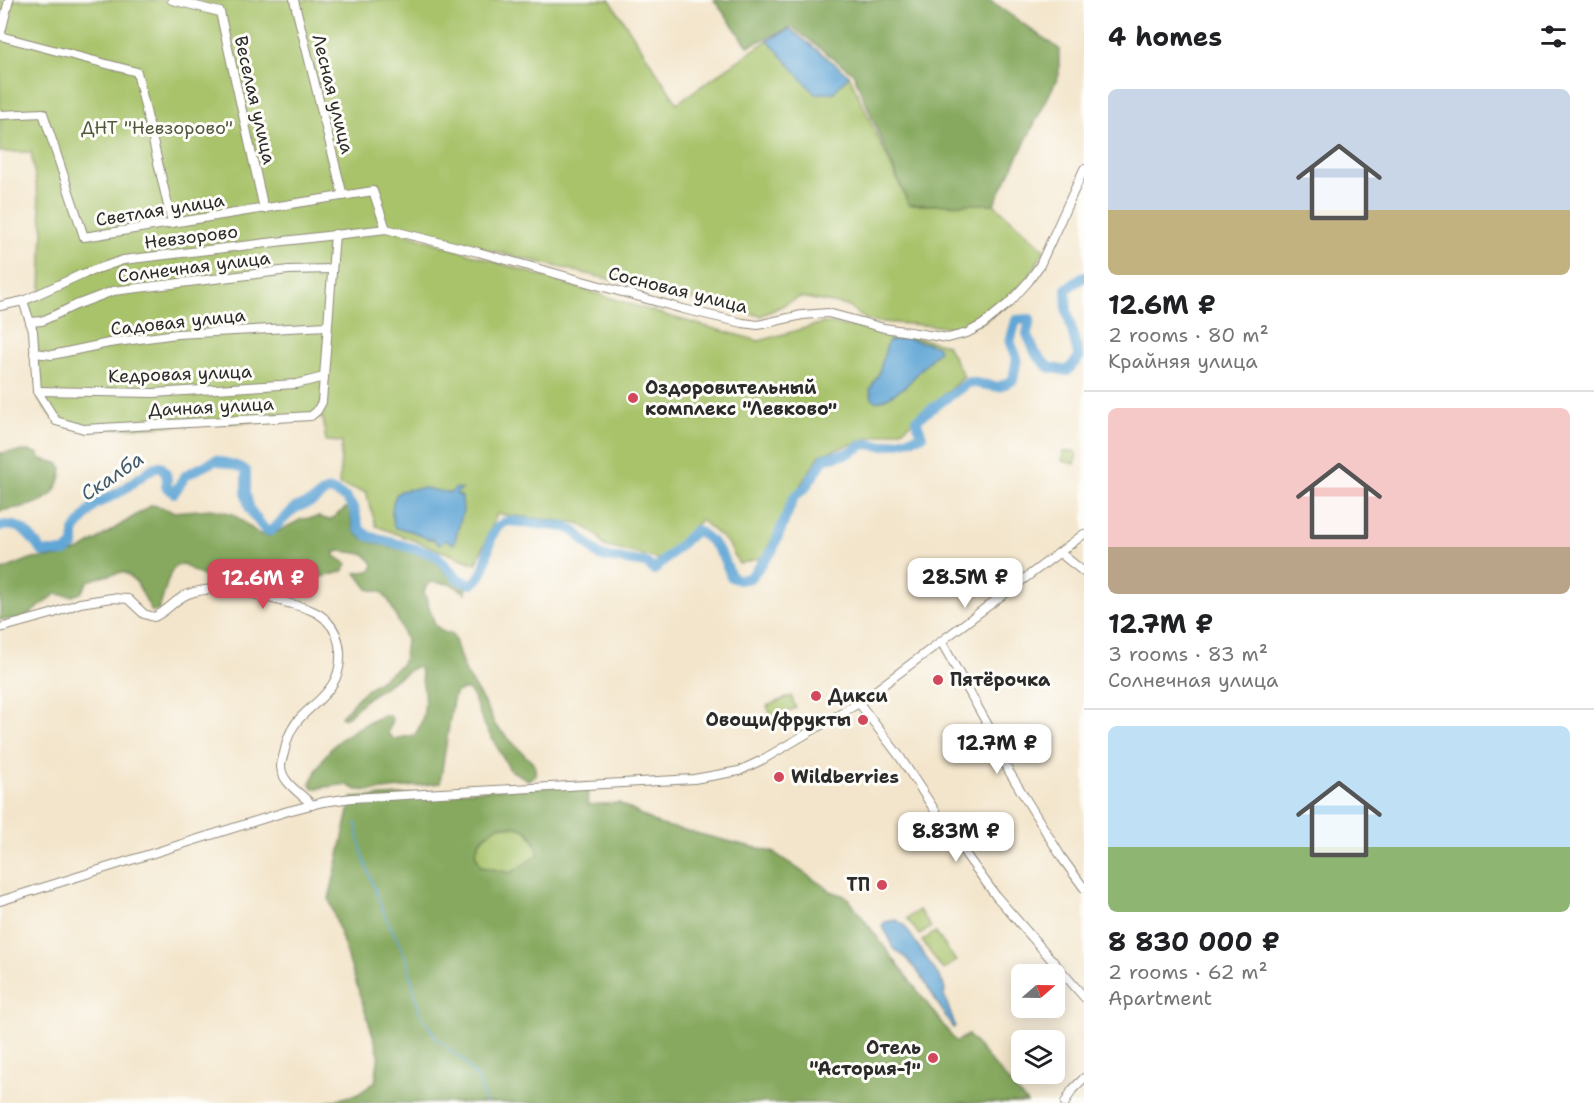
<!DOCTYPE html>
<meta charset="utf-8">
<style>
:root{--surface:#fff;--page:#f6f6f6;--text:#202124;--muted:#757577;--line:#e0e0e0;--accent:#d1495b}
body{margin:0;font-family:"Shantell Sans",sans-serif;background:var(--page);color:var(--text);height:100vh;display:flex;flex-direction:column;font-size:22px;white-space:nowrap}
*{box-sizing:border-box;margin:0}
p{font-size:20px;color:var(--muted)}
.icon{flex:none;width:33px;height:33px;fill:none;stroke:currentColor;stroke-width:2;stroke-linecap:round;stroke-linejoin:round}
.map{position:relative;flex:1;overflow:hidden}
.details{display:flex;flex-direction:column;background:var(--surface);width:510px}
.details>*{flex:none}
.needle{width:39px;rotate:70deg}
.controls{position:absolute;left:1011px;top:964px;display:grid;gap:12px}
.controls a{display:grid;place-items:center;width:54px;height:54px;border-radius:9px;background:var(--surface);box-shadow:0 3px 15px #0003;font-size:30px}
.price{position:absolute;translate:-50% -51px;padding:0 14px;border-radius:12px;background:#fff;color:#222;font-size:20px;line-height:39px;filter:drop-shadow(0 2px 3px #0008)}
.price::after{content:'';position:absolute;left:50%;top:36px;width:18px;height:14px;margin-left:-9px;background:inherit;clip-path:polygon(0 0,100% 0,50% 100%)}
.price.selected{background:var(--accent);color:#fff}
ul{padding:0;list-style:none}
li{display:grid;align-content:center;gap:12px;height:318px;padding:0 24px}
li+li{border-top:2px solid var(--line)}
li span{display:grid;place-items:center;height:186px;border-radius:9px;color:#555}
li>.icon{margin-inline-start:auto}
span .icon{width:108px;height:108px;fill:#fffc;stroke-width:1}
li b{font-size:26px}
h2{display:flex;justify-content:space-between;align-items:center;height:72px;padding:0 24px;font-size:26px}
main{display:flex;flex:1;min-height:0}
.map>svg:first-child{display:block}
.green{fill:#a8c36a;stroke:#6a774a;stroke-width:1.5}
.forest{fill:#86a95e;stroke:#586a44;stroke-width:1.5;fill-rule:evenodd}
.water{fill:#61a6d6;stroke:#466880;stroke-width:1.5}
.lines{fill:none;stroke-linecap:round;stroke-linejoin:round}
.stream{stroke:#61a6d6;stroke-width:1.5}
.river{stroke:#61a6d6;stroke-width:10}
.minor-casing{stroke:#8f887b;stroke-width:10}
.minor{stroke:#fff;stroke-width:8}
.poi-dot{fill:#d1495b;stroke:#fdfcf7;stroke-width:2}
.labels{text-anchor:middle;stroke-width:6;stroke-linejoin:round;paint-order:stroke}
.street-label{font-size:18px;fill:#2b2b2b;stroke:#fdfcf7}
.park-label{font-size:18px;fill:#50593e;stroke:#fdfcf7}
.poi-label{font-size:18px;font-weight:bold;fill:#2b2b2b;stroke:#fdfcf7;text-anchor:start}
.water-label{font-size:20px;font-style:italic;fill:#415c6f;stroke:#fdfcf7}
</style>
<main>
<div class="map">
<svg width="1084" height="1103" viewBox="0 0 1084 1103">
<rect width="100%" height="100%" fill="#fdfcf7"/>
<filter id="ink" filterUnits="userSpaceOnUse"><feTurbulence type="fractalNoise" baseFrequency=".0167" numOctaves="2"/><feDisplacementMap in="SourceGraphic" scale="12" xChannelSelector="R" yChannelSelector="G"/><feConvolveMatrix kernelMatrix="1 2 1 2 8 2 1 2 1" color-interpolation-filters="sRGB"/></filter>
<filter id="wash" filterUnits="userSpaceOnUse"><feTurbulence type="fractalNoise" baseFrequency=".008" numOctaves="4" result="noise"/><feDisplacementMap in="SourceGraphic" scale="24" xChannelSelector="R" yChannelSelector="G"/><feGaussianBlur stdDeviation="1.35" result="paint"/><feColorMatrix in="noise" values="0 0 0 0 0 0 0 0 0 0 0 0 0 0 0 0 0 1.4 0 .05"/><feComposite in="paint" operator="in"/></filter>
<g filter="url(#wash)">
<rect width="100%" height="100%" fill="#f3e5cb"/>
<g class="green">
<path d="M0 0H610L677 103 768 40 790 29 849 75 909 205 994 204 1045 250 1029 277 1008 301 986 320 964 328 868 321 848 306 800 297 761 316 389 226 388 228 668 316 759 341 823 323 886 331 947 345 964 377 904 429 870 438 820 455 800 486 763 557 739 564 728 543 701 520 662 560 604 546 598 536 579 523 497 514 476 564 376 526 366 492 339 485 342 442 326 441 323 418 88 430 53 418 39 400 35 336 27 305 41 293 43 227 31 152H0Z"/>
<path d="M1075 451 1077 455 1075 464 1062 461 1063 452Z"/>
<path d="M791 696 796 708 772 718 767 706Z"/>
<path d="M497 826C525 827 530 826 539 854L511 873 481 867 475 854C481 835 484 838 497 826Z"/>
<path d="M919 910 931 927 919 935 907 918Z"/>
<path d="M935 932 956 961 943 970 922 941Z"/>
</g>
<g class="forest">
<path d="M714 0H989L1059 49V75L994 204 909 205 853 73 792 27 748 46Z"/>
<path d="M28 451 37 453 41 459 57 463 62 468C59 505 30 505 0 511V453Z"/>
<path d="M152 505 161 507 173 512 212 509 233 514 259 534 269 536 302 519 319 517 330 520 347 507 350 509C351 516 351 526 355 532 368 548 412 548 430 557 438 561 441 568 447 574 452 579 459 583 466 588V593L451 584 432 582 426 586 424 592 435 625 445 633H451L454 637 464 669 491 715 494 724 534 764 536 775 528 780 510 770 484 724 471 692 465 689 456 692 453 700 440 783 375 791 357 790 347 785H340L313 789 310 784C327 743 345 733 384 715H390L392 720 388 733 393 739 415 735C429 714 425 692 420 669L417 667 413 668 367 698 345 719 341 717 362 693 401 665 404 658 406 639 389 601 381 592 368 589 356 573 368 571 373 569V564L365 554 341 551 335 552V556L347 564 344 570C331 577 317 576 304 581 298 584 293 588 286 589 275 591 265 586 254 584 223 579 210 585 183 564L175 566C165 580 165 596 158 611L152 612 137 583 127 574 122 572 97 578 88 581 81 593 72 596 56 594 28 615 18 619 0 620V571L30 559 61 557 82 549Z"/>
<path d="M587 784 588 805 619 803 658 824 773 852 831 891 847 897 956 1042 968 1035 1027 1103H324L358 1094 375 1082 379 1054 329 899 352 798ZM498 826C525 827 531 826 539 854L511 873 481 867 475 853C481 835 484 838 498 826Z"/>
</g>
<g class="water">
<path d="M790 29 849 75 834 92 815 94 768 40Z"/>
<path d="M905 338 937 346 939 350 905 387 887 398 877 402 872 398 870 390 879 373 887 344 889 341Z"/>
<path d="M423 488 450 493 456 488 462 489 456 494 462 497 463 511 454 544 446 540 439 545 434 539H428L411 531 395 528C390 518 391 499 399 492 403 489 418 489 423 488Z"/>
<path d="M896 920 904 925 942 981 945 989 944 995 955 1026 953 1028 921 976 907 959 892 947 889 937 882 926 885 922Z"/>
</g>
<g class="lines">
<path class="stream" d="M356 823 363 857 383 911 407 960 419 1011 437 1039 463 1060 480 1082 485 1103"/>
<path class="river" d="M0 526C24 522 29 537 43 552H65L74 545V531L94 505 120 492 153 468 160 466C167 472 168 478 166 487L174 493 186 475 216 460C225 464 239 464 246 471V495L250 510 265 530 271 531 295 508 313 501 326 491 331 490 346 498 354 509 359 529 368 536 427 552 437 556 458 579 471 584C496 571 479 528 509 521L566 527 575 532 600 556 646 563 654 570 696 530C714 540 725 557 731 577L739 580 750 578 772 551 794 497 805 488 825 458 847 454 865 444 883 446 922 436 916 420 969 382 999 387 1013 380 1017 358 1010 342 1016 320 1030 319 1027 334 1036 354 1048 367 1067 371 1079 358 1067 311 1066 289 1084 277"/>
</g>
</g>
<g filter="url(#ink)">
<g class="lines">
<g class="minor-casing">
<g id="minor">
<path d="M9 0 0 36 137 72 172 223"/>
<path d="M172 0 220 12 264 209"/>
<path d="M294 0 343 196"/>
<path d="M0 115 43 113 84 237 373 191 386 229"/>
<path d="M23 301 33 331 37 391 56 421 84 429 311 416 317 411 322 402 335 234"/>
<path d="M0 306 23 301 80 275 123 260 386 229 478 252 683 309 743 323 758 325 802 315 828 313 884 328 948 338 967 333 982 325 1009 303 1028 282 1040 265 1084 169"/>
<path d="M30 322 42 321 76 305 113 291 289 270 331 269"/>
<path d="M34 353 52 355 109 343 177 334 327 326"/>
<path d="M37 391 154 393 296 384 324 377"/>
<path d="M1060 553 1084 572"/>
<path d="M0 628 51 614 80 603 112 598 128 599 144 614 154 617C167 612 175 599 188 594 219 582 260 595 291 604 303 607 318 611 327 621 343 637 344 667 332 685 315 711 292 713 285 749 284 755 281 761 281 767 282 783 302 794 312 805"/>
<path d="M942 643 995 738 1005 765 1062 858 1084 888"/>
<path d="M859 703 900 757 945 826 996 896 1084 997"/>
<path d="M0 901 288 811 323 802 352 798 694 779 739 771 762 760 859 703 1084 534"/>
<path d="M1065 1103 1072 1090 1084 1078"/>
</g>
</g>
<use href="#minor" class="minor"/>
</g>
</g>
<g class="poi-dot">
<circle cx="633" cy="398" r="6"/>
<circle cx="938" cy="680" r="6"/>
<circle cx="816" cy="696" r="6"/>
<circle cx="863" cy="720" r="6"/>
<circle cx="779" cy="777" r="6"/>
<circle cx="882" cy="885" r="6"/>
<circle cx="933" cy="1058" r="6"/>
</g>
<g class="labels">
<g class="street-label">
<text transform="translate(333 94) rotate(76)" y="6">Лесная улица</text>
<text transform="translate(255 100) rotate(77)" y="6">Веселая улица</text>
<text transform="translate(160 210) rotate(-9)" y="6">Светлая улица</text>
<text transform="translate(191 237) rotate(-7)" y="6">Невзорово</text>
<text transform="translate(194 267) rotate(-7)" y="6">Солнечная улица</text>
<text transform="translate(678 290) rotate(14)" y="6">Сосновая улица</text>
<text transform="translate(178 322) rotate(-6)" y="6">Садовая улица</text>
<text transform="translate(180 374) rotate(-2)" y="6">Кедровая улица</text>
<text transform="translate(211 407) rotate(-3)" y="6">Дачная улица</text>
</g>
<g class="park-label">
<text x="157" y="134">ДНТ "Невзорово"</text>
</g>
<g class="poi-label">
<text x="645" y="394">Оздоровительный<tspan x="645" dy="21">комплекс "Левково"</tspan></text>
<text x="950" y="686">Пятёрочка</text>
<text x="828" y="702">Дикси</text>
<text x="851" y="726" text-anchor="end">Овощи/фрукты</text>
<text x="791" y="783">Wildberries</text>
<text x="870" y="891" text-anchor="end">ТП</text>
<text x="921" y="1054" text-anchor="end">Отель<tspan x="921" dy="21">"Астория-1"</tspan></text>
</g>
<g class="water-label">
<text transform="translate(112 476) rotate(-34)" y="7">Скалба</text>
</g>
</g>
</svg>
<div class="controls">
<a><svg class="needle" viewBox="-14 -14 28 28"><path d="M0-13l5 13h-10z" fill="#e53935"/><path d="M0 13l5-13h-10z" fill="#757577"/></svg></a>
<a><svg class="icon" aria-label="layers" viewBox="0 0 24 24"><path d="M12 4l9 5-9 5-9-5zM3 14l9 5 9-5"/></svg></a>
</div>
<b class="price" style="left:965px;top:609px">28.5M ₽</b>
<b class="price selected" style="left:263px;top:610px">12.6M ₽</b>
<b class="price" style="left:997px;top:775px">12.7M ₽</b>
<b class="price" style="left:956px;top:863px">8.83M ₽</b>
</div>
<section class="details">
<h2>4 homes<svg class="icon" aria-label="filters" viewBox="0 0 24 24"><path d="M4 7h16M4 17h16"/><circle cx="9" cy="7" r="2"/><circle cx="15" cy="17" r="2"/></svg></h2>
<ul>
<li><span style="background:linear-gradient(#c9d6e8 65%,#c2b280 0)"><svg class="icon" aria-label="home" viewBox="0 0 24 24"><path d="M3 11l9-7 9 7M6 9v11h12V9"/></svg></span><div><b>12.6M ₽</b><p>2 rooms · 80 m²</p><p>Крайняя улица</p></div></li>
<li><span style="background:linear-gradient(#f6c9c9 75%,#b9a48a 0)"><svg class="icon" aria-label="home" viewBox="0 0 24 24"><path d="M3 11l9-7 9 7M6 9v11h12V9"/></svg></span><div><b>12.7M ₽</b><p>3 rooms · 83 m²</p><p>Солнечная улица</p></div></li>
<li><span style="background:linear-gradient(#bfe0f5 65%,#8fb573 0)"><svg class="icon" aria-label="home" viewBox="0 0 24 24"><path d="M3 11l9-7 9 7M6 9v11h12V9"/></svg></span><div><b>8 830 000 ₽</b><p>2 rooms · 62 m²</p><p>Apartment</p></div></li>
</ul>
</section>
</main>
